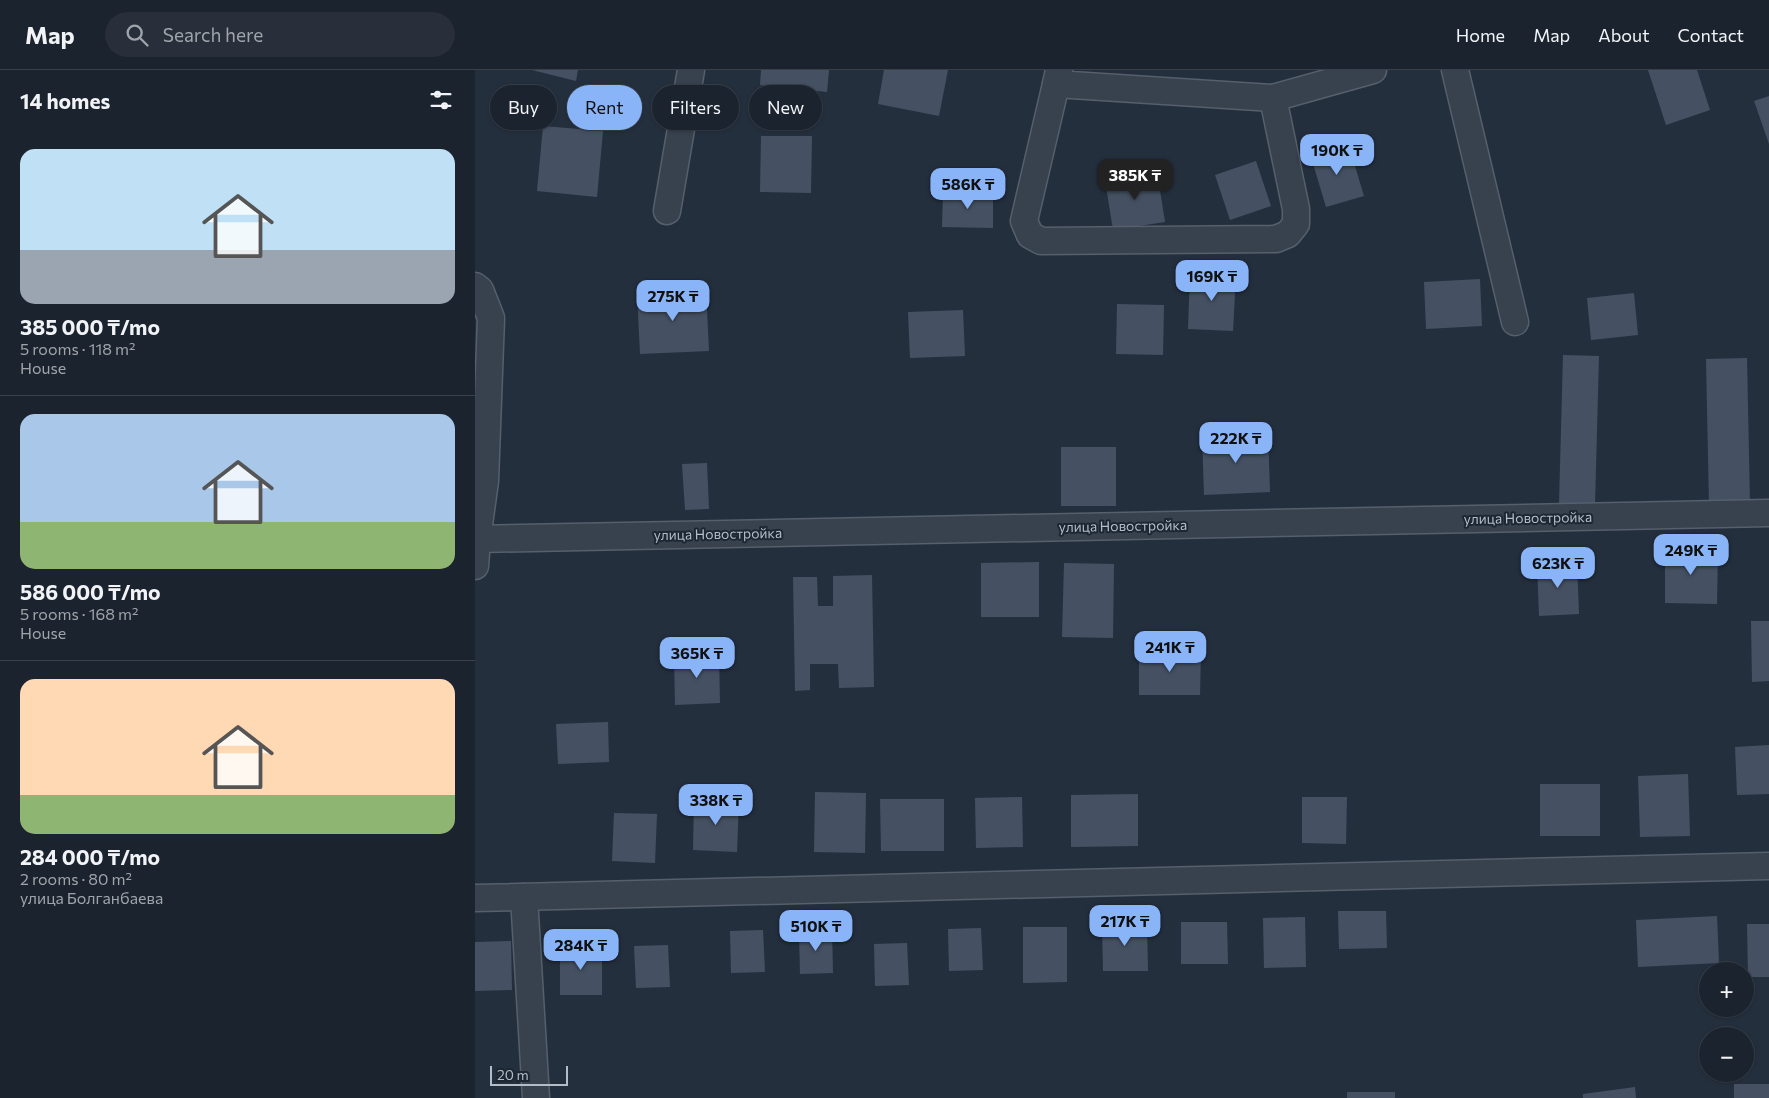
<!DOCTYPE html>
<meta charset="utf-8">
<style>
:root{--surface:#1b232e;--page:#282f3a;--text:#f1f3f6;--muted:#a0a4aa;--line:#39404a;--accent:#8ab4f8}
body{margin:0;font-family:Commissioner,sans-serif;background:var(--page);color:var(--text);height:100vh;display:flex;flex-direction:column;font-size:19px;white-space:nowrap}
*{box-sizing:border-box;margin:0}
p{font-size:16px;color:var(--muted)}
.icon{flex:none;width:28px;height:28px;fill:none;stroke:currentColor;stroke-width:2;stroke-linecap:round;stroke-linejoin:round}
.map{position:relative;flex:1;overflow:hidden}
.sheet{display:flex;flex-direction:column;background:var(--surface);width:475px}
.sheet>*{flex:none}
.banner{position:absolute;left:15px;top:15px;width:475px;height:45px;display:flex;gap:10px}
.buttons{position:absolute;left:1224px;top:892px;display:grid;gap:10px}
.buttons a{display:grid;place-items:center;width:55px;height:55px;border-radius:50%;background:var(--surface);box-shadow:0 1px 4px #0004,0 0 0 1px var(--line);font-size:25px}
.scale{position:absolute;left:15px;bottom:12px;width:78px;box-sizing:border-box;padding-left:5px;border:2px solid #b4bcc9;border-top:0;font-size:14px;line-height:18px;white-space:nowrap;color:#b4bcc9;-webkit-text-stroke:4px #1d2633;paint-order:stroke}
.price{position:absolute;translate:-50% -42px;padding:0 11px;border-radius:10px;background:var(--accent);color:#111;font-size:16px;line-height:32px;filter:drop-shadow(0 1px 2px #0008)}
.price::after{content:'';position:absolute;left:50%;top:30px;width:15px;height:11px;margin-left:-8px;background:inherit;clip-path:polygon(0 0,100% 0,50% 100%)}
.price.selected{background:#222;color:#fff}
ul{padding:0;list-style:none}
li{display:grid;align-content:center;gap:10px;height:265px;padding:0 20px}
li+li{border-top:1px solid var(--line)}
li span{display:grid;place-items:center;height:155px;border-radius:15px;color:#555}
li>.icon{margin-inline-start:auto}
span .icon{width:90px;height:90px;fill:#fffc;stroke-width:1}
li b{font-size:21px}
h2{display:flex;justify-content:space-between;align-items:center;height:60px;padding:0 20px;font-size:21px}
.tag{padding:0 18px;border-radius:22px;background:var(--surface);box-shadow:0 1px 4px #0004,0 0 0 1px var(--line);font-size:18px;line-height:45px}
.tag.selected{background:var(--accent);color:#111}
header{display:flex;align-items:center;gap:30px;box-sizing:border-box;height:70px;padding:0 25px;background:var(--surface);border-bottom:1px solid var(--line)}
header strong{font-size:24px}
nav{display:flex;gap:28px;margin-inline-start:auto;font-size:18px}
.search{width:350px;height:45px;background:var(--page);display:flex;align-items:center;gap:12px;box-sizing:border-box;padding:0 18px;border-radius:28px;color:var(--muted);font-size:19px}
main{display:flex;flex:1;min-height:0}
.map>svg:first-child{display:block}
.building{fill:#455162}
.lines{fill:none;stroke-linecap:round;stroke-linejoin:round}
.minor-casing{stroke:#565f6c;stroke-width:29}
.minor{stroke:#38414e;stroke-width:26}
.labels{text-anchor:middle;stroke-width:4;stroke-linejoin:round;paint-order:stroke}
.street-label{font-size:14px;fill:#b4bcc9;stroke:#1d2633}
</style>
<header>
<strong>Map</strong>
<div class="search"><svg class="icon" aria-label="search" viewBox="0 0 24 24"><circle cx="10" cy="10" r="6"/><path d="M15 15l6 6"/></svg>Search here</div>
<nav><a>Home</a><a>Map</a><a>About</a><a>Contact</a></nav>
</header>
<main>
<section class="sheet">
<h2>14 homes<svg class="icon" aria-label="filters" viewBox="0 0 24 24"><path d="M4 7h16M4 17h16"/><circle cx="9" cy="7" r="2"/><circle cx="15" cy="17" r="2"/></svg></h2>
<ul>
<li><span style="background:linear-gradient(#bfe0f5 65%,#9aa5b1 0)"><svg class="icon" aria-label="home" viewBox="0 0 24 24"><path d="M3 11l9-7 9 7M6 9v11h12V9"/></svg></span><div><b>385 000 ₸/mo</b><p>5 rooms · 118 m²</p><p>House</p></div></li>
<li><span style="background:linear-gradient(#a9c7e8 70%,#8fb573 0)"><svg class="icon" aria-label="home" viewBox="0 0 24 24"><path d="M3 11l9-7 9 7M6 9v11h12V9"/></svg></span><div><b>586 000 ₸/mo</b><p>5 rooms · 168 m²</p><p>House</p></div></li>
<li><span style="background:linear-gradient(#ffd9b3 75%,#8fb573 0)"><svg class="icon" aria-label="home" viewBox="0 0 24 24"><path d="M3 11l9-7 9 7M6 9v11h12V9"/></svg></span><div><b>284 000 ₸/mo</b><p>2 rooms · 80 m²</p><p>улица Болганбаева</p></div></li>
</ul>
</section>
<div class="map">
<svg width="1294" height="1028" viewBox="0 0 1294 1028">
<rect width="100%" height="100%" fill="#242f3e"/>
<g class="building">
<path d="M57 0H103L101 11Z"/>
<path d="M286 0H354L352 22 285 15Z"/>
<path d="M409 0H473L464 46 403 34Z"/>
<path d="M1173 0H1222L1235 40 1191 55Z"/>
<path d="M1294 26V74L1279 31Z"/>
<path d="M68 56 128 61 122 127 62 121Z"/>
<path d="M286 66H337L336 123 285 122Z"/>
<path d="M874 76 889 126 851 137 836 87Z"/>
<path d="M781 91 796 136 755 150 740 105Z"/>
<path d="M682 101 690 152 638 160 630 110Z"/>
<path d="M468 122 518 123V158L467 157Z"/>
<path d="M715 203 761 206 758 261 713 259Z"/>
<path d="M1005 209 1007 256 951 259 949 212Z"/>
<path d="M231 220 234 281 165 284 162 223Z"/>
<path d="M1159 223 1163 265 1116 270 1112 228Z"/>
<path d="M642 234 689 235 688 285 641 284Z"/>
<path d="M488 240 490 286 435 288 433 242Z"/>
<path d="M1088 285 1124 286 1120 435 1084 434Z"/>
<path d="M1272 288 1275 435H1234L1231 289Z"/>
<path d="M793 363 795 422 729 425 727 365Z"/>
<rect x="586" y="377" width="55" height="59"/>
<path d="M232 393 234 439 210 440 207 394Z"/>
<path d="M1190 479H1243L1242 534 1190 533Z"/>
<path d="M564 492V547H506V493Z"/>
<path d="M1102 492 1104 544 1064 546 1062 494Z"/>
<path d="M589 493 639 494 638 568 587 567Z"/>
<path d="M397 505 399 617 364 618 363 594H335V620L320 621 318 507H342L343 536H358V506Z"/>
<path d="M1276 551H1294V611L1277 612Z"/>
<path d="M664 581H726L725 625H664Z"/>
<path d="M244 584 245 633 200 635 199 585Z"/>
<path d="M133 652 134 692 83 694 81 654Z"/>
<path d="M1294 675V724L1262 725 1260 677Z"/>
<path d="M1213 704 1215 766 1165 767 1163 706Z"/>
<rect x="1065" y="714" width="60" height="52"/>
<path d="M340 722 391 723 390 783 339 782Z"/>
<path d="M663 724V776L596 777V725Z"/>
<path d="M547 727 548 777 501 778 500 728Z"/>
<path d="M827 727H872L871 774 827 773Z"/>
<path d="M405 729H469V781H406Z"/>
<path d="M219 730 264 731 262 782 218 780Z"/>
<path d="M139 743 182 744 180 793 137 791Z"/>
<path d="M863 841H911L912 878 864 879Z"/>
<path d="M1242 846 1244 893 1163 897 1161 850Z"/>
<path d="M830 847 831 897 789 898 788 848Z"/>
<path d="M706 852H752L753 894H706Z"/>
<path d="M672 853 673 901H628L627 854Z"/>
<path d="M1272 854H1294V907H1273Z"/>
<path d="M548 857H592V912L548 913Z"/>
<path d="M506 858 508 900 474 901 473 859Z"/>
<path d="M288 860 290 902 256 903 255 861Z"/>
<path d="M357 860 358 903 325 904 324 862Z"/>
<path d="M36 871 37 920 0 921V872Z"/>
<path d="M432 873 434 915 400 916 399 874Z"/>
<path d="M193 875 195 917 161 918 159 876Z"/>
<rect x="85" y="876" width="42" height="49"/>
<rect x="1259" y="1014" width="35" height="14"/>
<path d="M1160 1017 1161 1028H1108V1024Z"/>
<rect x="872" y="1022" width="48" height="6"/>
</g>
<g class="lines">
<g class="minor-casing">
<g id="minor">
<path d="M584 0 581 14 798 28 898 0"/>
<path d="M980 0 1040 252"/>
<path d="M581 14 549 151 555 165 566 171 801 169 813 164 821 154V139L798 28"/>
<path d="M192 141 216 0"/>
<path d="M0 216 5 220 16 248 10 411 2 469 0 496"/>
<path d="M2 469 1294 443"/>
<path d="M49 827 61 1028"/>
<path d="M0 828 1294 796"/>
</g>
</g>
<use href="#minor" class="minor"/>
</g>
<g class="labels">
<g class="street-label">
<text transform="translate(1053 448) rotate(-1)" y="5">улица Новостройка</text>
<text transform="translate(648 456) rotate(-1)" y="5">улица Новостройка</text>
<text transform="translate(243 464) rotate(-1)" y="5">улица Новостройка</text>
</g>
</g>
</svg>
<div class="buttons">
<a>+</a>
<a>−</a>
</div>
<div class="scale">20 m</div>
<b class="price" style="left:862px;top:106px">190K ₸</b>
<b class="price selected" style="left:660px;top:131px">385K ₸</b>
<b class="price" style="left:493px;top:140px">586K ₸</b>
<b class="price" style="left:737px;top:232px">169K ₸</b>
<b class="price" style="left:198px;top:252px">275K ₸</b>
<b class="price" style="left:761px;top:394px">222K ₸</b>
<b class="price" style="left:1216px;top:506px">249K ₸</b>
<b class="price" style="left:1083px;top:519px">623K ₸</b>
<b class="price" style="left:695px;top:603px">241K ₸</b>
<b class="price" style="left:222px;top:609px">365K ₸</b>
<b class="price" style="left:241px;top:756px">338K ₸</b>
<b class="price" style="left:650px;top:877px">217K ₸</b>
<b class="price" style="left:341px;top:882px">510K ₸</b>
<b class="price" style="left:106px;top:901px">284K ₸</b>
<div class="banner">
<a class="tag">Buy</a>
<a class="tag selected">Rent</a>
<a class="tag">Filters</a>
<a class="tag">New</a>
</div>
</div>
</main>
